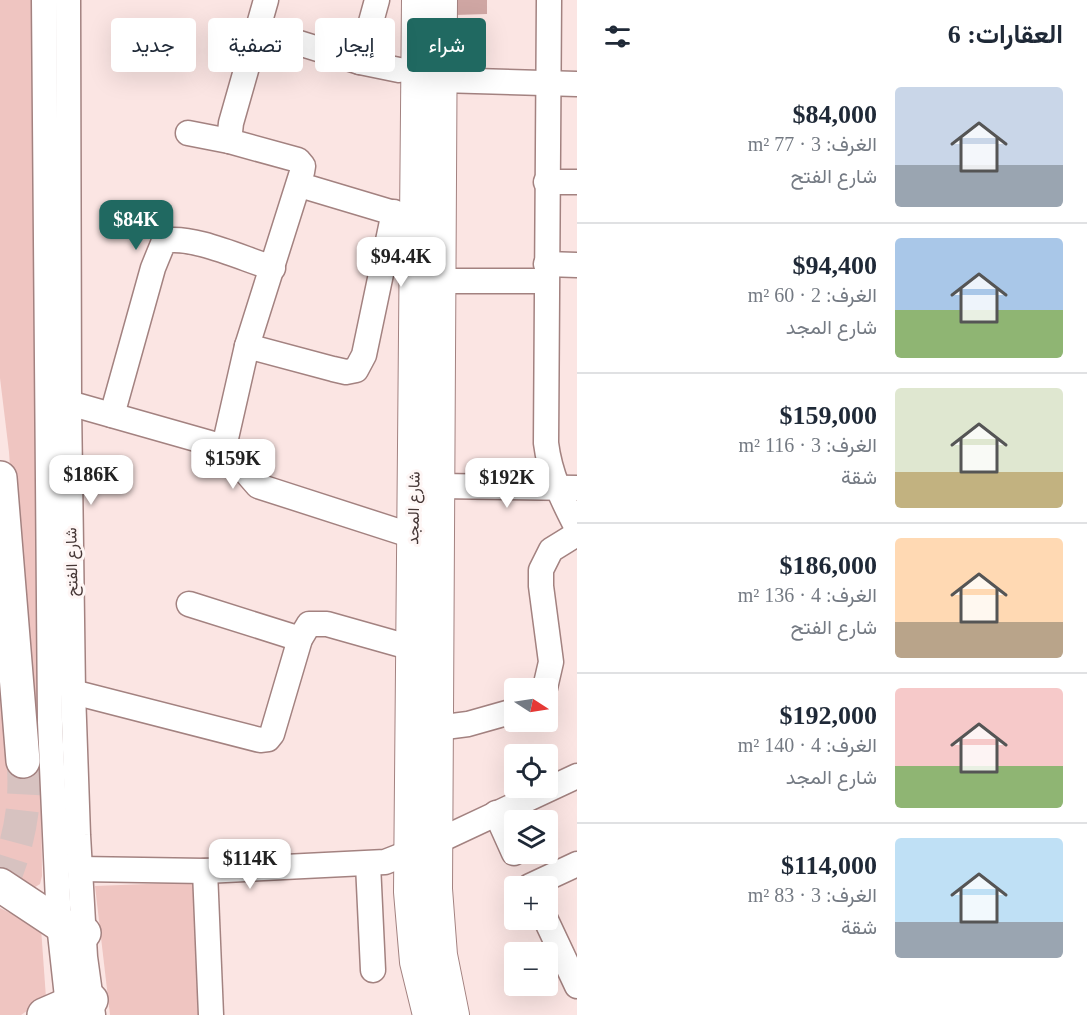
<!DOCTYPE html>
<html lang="ar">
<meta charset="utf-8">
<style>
:root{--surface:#fff;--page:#f6f6f7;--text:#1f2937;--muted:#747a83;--line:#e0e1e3;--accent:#206961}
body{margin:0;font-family:"Times New Roman",Vazirmatn,serif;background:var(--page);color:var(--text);direction:rtl;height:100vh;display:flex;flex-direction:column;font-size:22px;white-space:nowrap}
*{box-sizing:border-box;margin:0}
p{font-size:20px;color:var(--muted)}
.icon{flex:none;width:33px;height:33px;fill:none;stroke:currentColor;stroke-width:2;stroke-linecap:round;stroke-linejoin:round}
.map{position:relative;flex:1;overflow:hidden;direction:ltr}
.details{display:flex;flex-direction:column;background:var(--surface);width:510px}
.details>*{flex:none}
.banner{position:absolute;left:18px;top:18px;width:468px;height:54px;direction:rtl;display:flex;gap:12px}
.needle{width:39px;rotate:102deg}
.buttons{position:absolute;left:504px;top:678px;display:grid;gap:12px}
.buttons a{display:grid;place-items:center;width:54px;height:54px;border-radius:6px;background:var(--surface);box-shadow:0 6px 24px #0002;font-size:30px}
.price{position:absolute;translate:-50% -51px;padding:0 14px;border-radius:12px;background:#fff;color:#222;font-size:20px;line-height:39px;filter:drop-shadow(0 2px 3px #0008)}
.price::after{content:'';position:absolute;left:50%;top:36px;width:18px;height:14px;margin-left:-9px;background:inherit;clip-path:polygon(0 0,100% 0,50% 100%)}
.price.active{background:var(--accent);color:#fff}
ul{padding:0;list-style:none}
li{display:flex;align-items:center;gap:18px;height:150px;padding:0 24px}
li+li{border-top:2px solid var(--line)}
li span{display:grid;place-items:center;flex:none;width:168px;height:120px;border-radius:6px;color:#555}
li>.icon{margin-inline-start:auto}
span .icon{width:72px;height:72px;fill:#fffc;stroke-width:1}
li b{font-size:26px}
h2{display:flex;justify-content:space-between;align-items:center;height:72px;padding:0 24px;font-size:26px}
.tag{padding:0 21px;border-radius:6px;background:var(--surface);box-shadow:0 6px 24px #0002;font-size:21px;line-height:54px}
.tag.active{background:var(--accent);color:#fff}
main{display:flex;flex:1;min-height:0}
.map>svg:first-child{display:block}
.green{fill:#efc5c1}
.building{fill:#cfa6a3}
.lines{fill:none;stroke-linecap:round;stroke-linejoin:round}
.highway-tunnel{stroke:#d7c2c0;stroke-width:33;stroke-dasharray:33 16;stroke-linecap:butt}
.minor-casing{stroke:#a38280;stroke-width:27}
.major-casing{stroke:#a38280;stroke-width:34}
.highway-casing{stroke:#a38280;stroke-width:36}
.minor{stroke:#fff;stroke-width:24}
.major{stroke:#fff;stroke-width:32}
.highway{stroke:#fff;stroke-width:33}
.labels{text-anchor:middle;stroke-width:6;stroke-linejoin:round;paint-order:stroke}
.street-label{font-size:16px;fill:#453635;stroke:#fef6f5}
</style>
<main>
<section class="details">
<h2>العقارات: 6<svg class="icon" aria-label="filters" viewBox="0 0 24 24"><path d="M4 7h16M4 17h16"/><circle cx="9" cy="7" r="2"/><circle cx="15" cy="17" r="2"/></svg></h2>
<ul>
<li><span style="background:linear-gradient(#c9d6e8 65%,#9aa5b1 0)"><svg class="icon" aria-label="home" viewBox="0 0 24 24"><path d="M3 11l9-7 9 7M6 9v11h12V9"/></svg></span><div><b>$84,000</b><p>الغرف: 3 · 77 m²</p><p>شارع الفتح</p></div></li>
<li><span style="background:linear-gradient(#a9c7e8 60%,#8fb573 0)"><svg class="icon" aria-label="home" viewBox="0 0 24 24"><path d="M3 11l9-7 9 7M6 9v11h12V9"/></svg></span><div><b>$94,400</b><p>الغرف: 2 · 60 m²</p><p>شارع المجد</p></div></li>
<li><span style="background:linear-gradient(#dfe7d0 70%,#c2b280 0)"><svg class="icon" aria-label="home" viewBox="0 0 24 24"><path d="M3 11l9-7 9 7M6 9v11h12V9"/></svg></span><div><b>$159,000</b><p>الغرف: 3 · 116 m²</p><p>شقة</p></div></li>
<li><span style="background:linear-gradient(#ffd9b3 70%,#b9a48a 0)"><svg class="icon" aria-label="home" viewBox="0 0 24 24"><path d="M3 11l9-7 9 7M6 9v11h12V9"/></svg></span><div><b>$186,000</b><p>الغرف: 4 · 136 m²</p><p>شارع الفتح</p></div></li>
<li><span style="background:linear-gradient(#f6c9c9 65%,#8fb573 0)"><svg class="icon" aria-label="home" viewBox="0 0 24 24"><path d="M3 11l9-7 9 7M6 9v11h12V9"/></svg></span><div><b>$192,000</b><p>الغرف: 4 · 140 m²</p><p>شارع المجد</p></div></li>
<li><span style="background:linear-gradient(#bfe0f5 70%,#9aa5b1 0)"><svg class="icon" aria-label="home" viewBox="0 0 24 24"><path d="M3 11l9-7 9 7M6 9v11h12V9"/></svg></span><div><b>$114,000</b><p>الغرف: 3 · 83 m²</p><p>شقة</p></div></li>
</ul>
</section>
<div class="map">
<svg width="577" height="1015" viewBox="0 0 577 1015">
<rect width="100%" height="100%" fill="#fbe5e3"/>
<g class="green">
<path d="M0 0H33L42 876 40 884 32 889 0 879V662L19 597 9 452 0 378Z"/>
<path d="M199 882 202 1015H110L95 886Z"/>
<path d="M0 908 41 928 46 998 21 1015H0Z"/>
</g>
<path class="building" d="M454 0H487V14L455 15Z"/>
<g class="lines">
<path class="highway-tunnel" d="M0 889C18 847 27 807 23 761"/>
<g class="minor-casing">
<g id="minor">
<path d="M44 0 50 722 59 924 69 1015"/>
<path d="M68 0 69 403 73 692 78 835 85 957 93 1015"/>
<path d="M549 0 546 443C550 475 562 499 577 528"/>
<path d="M257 30 360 62 399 70"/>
<path d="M360 62 377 0"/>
<path d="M440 80 577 84"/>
<path d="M188 133 229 141"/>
<path d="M546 182H577"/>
<path d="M300 185 407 217"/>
<path d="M546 264 577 265"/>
<path d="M423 281H546"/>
<path d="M247 346 333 369 346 372 356 370 364 355 394 212"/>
<path d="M69 403 224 447 258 486 413 536"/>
<path d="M112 415 153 268 164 241C193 235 243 259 273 268"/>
<path d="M224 447 247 346 302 172 303 166 298 160 229 141 231 123 266 0"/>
<path d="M438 486 577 488"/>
<path d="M189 604 300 639"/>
<path d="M545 688 551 662 541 586V570L551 550 577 534"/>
<path d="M73 692 260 740 268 739 272 734 300 639 309 624H327L412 648"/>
<path d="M437 728 468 724 514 711"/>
<path d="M496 813 514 853"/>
<path d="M368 864 373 970"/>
<path d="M80 869 205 871 385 862 436 842 577 776"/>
<path d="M205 871 211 1015"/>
<path d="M530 886 577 864"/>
<path d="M546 920 577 986"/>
</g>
</g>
<g class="major-casing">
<g id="major">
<path d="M418 0 410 892 416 962 429 1015"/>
<path d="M441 0 436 889 441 955 453 1015"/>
</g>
</g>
<g class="highway-casing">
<g id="highway">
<path d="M0 478 23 761"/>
<path d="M0 885 59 924 84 933"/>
<path d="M44 1015 67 1005 91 1000"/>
</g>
</g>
<use href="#minor" class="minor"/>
<use href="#major" class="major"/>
<use href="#highway" class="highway"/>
</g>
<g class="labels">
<g class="street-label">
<text transform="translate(413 508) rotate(-89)" y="6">شارع المجد</text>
<text transform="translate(71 562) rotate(-91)" y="6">شارع الفتح</text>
</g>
</g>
</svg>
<div class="buttons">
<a><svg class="needle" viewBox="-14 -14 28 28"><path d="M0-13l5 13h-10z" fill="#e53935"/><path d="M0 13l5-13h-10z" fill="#747a83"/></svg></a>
<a><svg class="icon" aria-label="locate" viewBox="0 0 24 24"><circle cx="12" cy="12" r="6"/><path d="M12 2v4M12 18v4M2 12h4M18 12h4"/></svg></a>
<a><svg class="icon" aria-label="layers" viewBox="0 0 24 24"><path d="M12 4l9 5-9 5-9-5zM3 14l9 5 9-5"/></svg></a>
<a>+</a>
<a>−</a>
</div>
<b class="price active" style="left:136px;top:251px">$84K</b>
<b class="price" style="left:401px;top:288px">$94.4K</b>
<b class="price" style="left:233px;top:490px">$159K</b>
<b class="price" style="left:91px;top:506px">$186K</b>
<b class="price" style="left:507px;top:509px">$192K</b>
<b class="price" style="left:250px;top:890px">$114K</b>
<div class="banner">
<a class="tag active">شراء</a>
<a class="tag">إيجار</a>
<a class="tag">تصفية</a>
<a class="tag">جديد</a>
</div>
</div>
</main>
